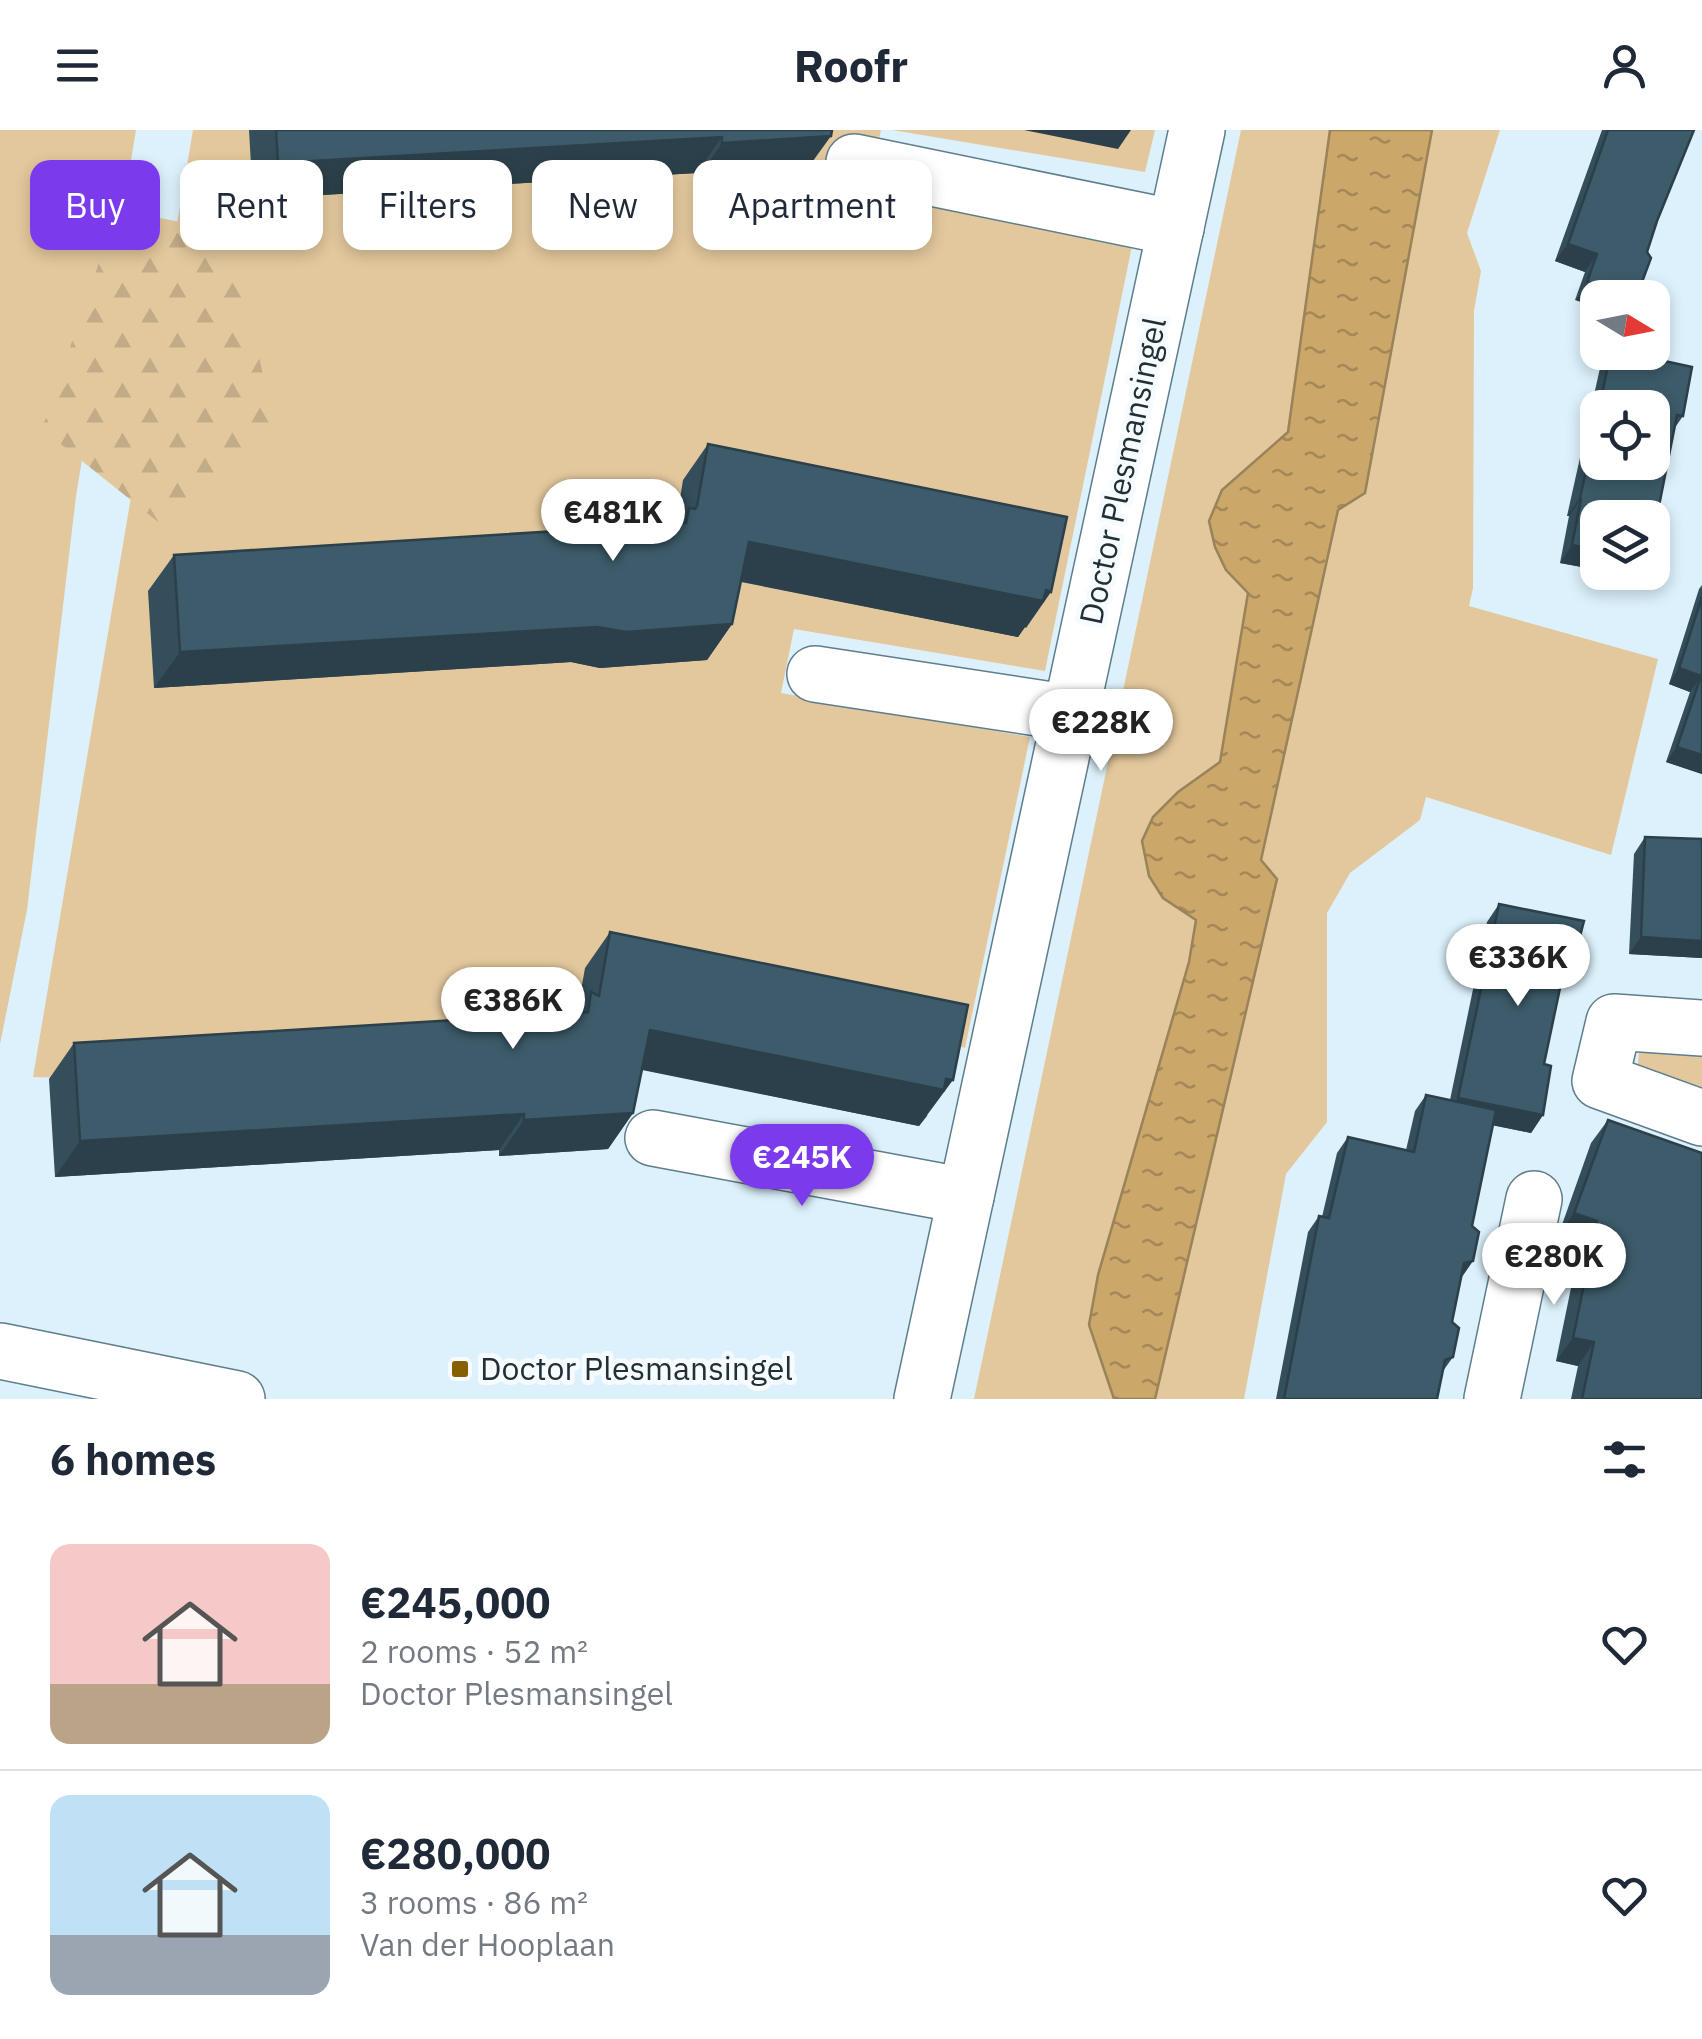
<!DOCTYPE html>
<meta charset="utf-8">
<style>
:root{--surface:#fff;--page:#f6f6f7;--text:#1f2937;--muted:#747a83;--line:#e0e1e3;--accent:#7c3aed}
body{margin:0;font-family:"IBM Plex Sans",sans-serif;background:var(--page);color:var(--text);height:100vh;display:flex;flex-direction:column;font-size:38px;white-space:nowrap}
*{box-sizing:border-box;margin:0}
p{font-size:32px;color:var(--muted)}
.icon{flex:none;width:55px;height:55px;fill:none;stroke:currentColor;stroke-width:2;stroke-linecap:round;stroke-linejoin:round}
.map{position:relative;height:1269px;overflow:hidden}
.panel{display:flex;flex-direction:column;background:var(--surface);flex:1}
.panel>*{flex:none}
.banner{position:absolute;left:30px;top:30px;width:1000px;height:90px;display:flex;gap:20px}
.needle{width:65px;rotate:100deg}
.tools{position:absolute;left:1580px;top:150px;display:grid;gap:20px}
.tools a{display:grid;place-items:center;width:90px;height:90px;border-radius:20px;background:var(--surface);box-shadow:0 5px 15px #0003;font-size:50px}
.price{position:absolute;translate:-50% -85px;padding:0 22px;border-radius:35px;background:#fff;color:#222;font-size:32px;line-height:65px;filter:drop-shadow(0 2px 5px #0008)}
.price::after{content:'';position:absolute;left:50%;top:60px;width:30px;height:22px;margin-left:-15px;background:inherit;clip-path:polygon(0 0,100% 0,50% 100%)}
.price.on{background:var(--accent);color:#fff}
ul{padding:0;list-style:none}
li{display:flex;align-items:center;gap:30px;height:250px;padding:0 50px}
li+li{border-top:2px solid var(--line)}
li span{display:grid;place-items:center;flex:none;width:280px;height:200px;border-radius:20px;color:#555}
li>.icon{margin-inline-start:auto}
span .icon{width:120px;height:120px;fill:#fffc;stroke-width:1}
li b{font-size:42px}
h2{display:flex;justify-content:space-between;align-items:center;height:120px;padding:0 50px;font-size:42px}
.chip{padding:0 35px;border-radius:20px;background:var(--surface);box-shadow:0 5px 15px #0003;font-size:35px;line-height:90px}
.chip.on{background:var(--accent);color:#fff}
header{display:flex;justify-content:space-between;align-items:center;height:130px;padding:0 50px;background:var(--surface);font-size:45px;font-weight:800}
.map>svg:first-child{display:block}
.green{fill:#e3c89d}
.forest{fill:url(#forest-firs)}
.water{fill:url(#water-ripples);stroke:#98835a;stroke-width:2.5}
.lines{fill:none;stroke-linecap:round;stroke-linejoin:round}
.minor-casing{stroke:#5e7d8d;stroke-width:58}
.tertiary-casing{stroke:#5e7d8d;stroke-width:58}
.minor{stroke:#fff;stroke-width:55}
.tertiary{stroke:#fff;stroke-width:55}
.wall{fill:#344e5b;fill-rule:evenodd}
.shaded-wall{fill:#2b404a}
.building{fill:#3d5b6a;stroke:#2b404a;stroke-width:2.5}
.poi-dot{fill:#896000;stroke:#f5fbff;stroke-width:4}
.labels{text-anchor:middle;stroke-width:10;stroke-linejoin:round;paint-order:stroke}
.street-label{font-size:32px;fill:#223036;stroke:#f5fbff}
.poi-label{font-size:32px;fill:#223036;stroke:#f5fbff;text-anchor:start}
</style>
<header><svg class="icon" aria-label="menu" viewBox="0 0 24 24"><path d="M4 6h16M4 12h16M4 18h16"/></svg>Roofr<svg class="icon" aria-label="person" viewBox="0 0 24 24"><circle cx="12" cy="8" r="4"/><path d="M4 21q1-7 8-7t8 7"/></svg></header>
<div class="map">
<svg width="1702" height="1269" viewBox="0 0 1702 1269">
<defs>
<pattern id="forest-firs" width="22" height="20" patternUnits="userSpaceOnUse" patternTransform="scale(2.5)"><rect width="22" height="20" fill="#e3c89d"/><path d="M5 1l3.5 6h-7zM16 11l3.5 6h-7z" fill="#c2ac88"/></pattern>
<pattern id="water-ripples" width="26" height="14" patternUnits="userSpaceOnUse" patternTransform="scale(2.5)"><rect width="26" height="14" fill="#cba76a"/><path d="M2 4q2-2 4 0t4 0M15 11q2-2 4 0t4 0" fill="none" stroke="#a48858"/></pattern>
</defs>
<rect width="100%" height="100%" fill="#dcf1fb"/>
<g class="green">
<path d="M0 0H136L76 366 27 780 0 914Z"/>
<path d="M193 0H881L867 66 1133 111 1045 541 794 499 781 563 1030 607 965 918 905 899 574 913 97 949 33 947Z"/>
<path d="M892 0H1155L1145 42Z"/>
<path d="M1241 0H1330L1288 302 1222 360 1215 417 1226 440 1248 463 1220 632 1178 662 1153 687 1163 768 1196 789 1189 832 1098 1144 1089 1194 1114 1269H974Z"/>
<path d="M1432 0H1500L1467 103 1481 141 1474 181 1473 458 1469 476 1658 529 1611 725 1426 667 1420 690 1350 743 1327 783V992L1286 1044 1244 1269H1155L1277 749 1261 730 1338 380 1365 363Z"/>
<path d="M1640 911 1702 916V967L1637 944Z"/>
</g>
<path class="forest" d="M116 83 155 87 230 102 274 292 162 395 42 299Z"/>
<path class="water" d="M1330 0H1432L1365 363 1338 380 1261 730 1277 749 1155 1269H1114L1089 1195 1098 1145 1189 832 1196 790 1163 768 1149 746 1142 711 1153 687 1178 662 1220 632 1248 463 1226 440 1215 417 1209 391 1222 360 1288 302Z"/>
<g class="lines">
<g class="minor-casing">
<g id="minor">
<path d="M854 32 1176 98"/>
<path d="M815 544 1071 583"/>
<path d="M1702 898 1614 892 1600 951 1702 988"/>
<path d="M653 1008 966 1066"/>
<path d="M922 1269 1197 0"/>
<path d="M1492 1269 1534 1069"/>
</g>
</g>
<g class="tertiary-casing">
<path id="tertiary" d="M0 1221 237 1269"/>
</g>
<use href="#minor" class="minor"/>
<use href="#tertiary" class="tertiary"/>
</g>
<g class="wall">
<path d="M249 0H832L805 42 697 49V43L253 69Z"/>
<path d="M1602 0H1694L1575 170 1585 142 1555 131Z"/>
<path d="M1610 222H1623L1683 286 1674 299 1598 388V440L1560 433 1569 386H1567L1600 238ZM1598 278H1652L1598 332Z"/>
<path d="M708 314 1026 498 1025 497 1018 507 741 452 732 494 707 530 600 538 571 532 154 558 148 461 174 425 676 394 683 350Z"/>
<path d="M1702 455V644L1666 632 1690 562 1669 554 1699 459Z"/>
<path d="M1645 707 1702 828 1629 824 1634 724Z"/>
<path d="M1499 774 1571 840 1560 856 1544 934 1543 985 1531 1003 1493 995 1452 1192 1453 1227 1443 1241 1437 1269H1276L1308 1102 1319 1086 1322 1087 1337 1023 1348 1007 1406 1020 1415 981 1426 965 1450 970 1487 792Z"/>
<path d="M610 802 928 986H927L919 996 642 940 633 983 608 1019 499 1026V1020L55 1047 49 949 74 913 577 883 585 838Z"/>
<path d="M1608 990 1702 1269H1571L1578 1236 1556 1231 1580 1114 1558 1106 1591 1013Z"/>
</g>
<g class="shaded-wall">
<path d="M1024 0H1131L1118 19Z"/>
<path d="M831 6 805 42 697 49 722 13Z"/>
<path d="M722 7 697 43 253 69 278 33Z"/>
<path d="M1568 114 1597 124 1585 142 1555 131Z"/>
<path d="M1587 152 1630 168H1598V178L1575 170Z"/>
<path d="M1580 368 1581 369 1569 386H1567Z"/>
<path d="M749 412 1046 460 1051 462 1026 498 1025 497 1018 507 724 448Z"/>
<path d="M1572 415 1598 420V440L1560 433Z"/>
<path d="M1609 442H1648L1643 449Z"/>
<path d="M732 494 707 530 600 538 571 532 154 558 180 522 597 497Z"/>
<path d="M1679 538 1701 546 1690 562 1669 554Z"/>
<path d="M1677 617 1702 625V644L1666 632Z"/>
<path d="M1641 807 1702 811V828L1629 824Z"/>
<path d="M1564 839 1571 840 1559 858Z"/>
<path d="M650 900 946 949 953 950 919 996 625 936Z"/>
<path d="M1458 968 1543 985 1531 1003 1446 986Z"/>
<path d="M633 983 608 1019 499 1026 524 990Z"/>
<path d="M524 984 499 1020 55 1047 80 1011Z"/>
<path d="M1574 1083 1597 1091 1580 1114 1558 1106Z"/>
<path d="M1473 1131 1462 1147 1464 1133Z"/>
<path d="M1573 1208 1594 1212 1578 1236 1556 1231Z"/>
</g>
<g class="building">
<path d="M276 0H832L831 6 722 13V7L278 33Z"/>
<path d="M1608 0H1694L1657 91 1647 122 1651 128 1636 168H1630L1587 152 1597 124 1568 114Z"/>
<path d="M1611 222H1623L1692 237 1683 286 1677 285 1658 381 1664 382 1655 432 1652 431V388H1598V420L1572 415 1581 369 1580 368 1598 286V332H1652V278H1599Z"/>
<path d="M708 314 1067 387 1051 462 1046 460 1043 471 749 412 732 494 626 502 597 497 180 522 174 425 686 393 689 378 695 379 697 376Z"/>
<path d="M1702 467V625L1677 617 1701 546 1679 538Z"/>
<path d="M1645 707 1702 709V811L1641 807Z"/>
<path d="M1499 774 1584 791 1571 840 1564 839 1544 934 1551 936 1543 985 1458 968Z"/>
<path d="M610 802 968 875 953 950 946 949 944 960 650 900 633 983 524 990V984L80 1011 74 913 588 882 591 862 599 866Z"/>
<path d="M1426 965 1496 980 1472 1096 1479 1102 1473 1131 1464 1133 1452 1192 1459 1198 1453 1227 1445 1230 1437 1269H1284L1319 1086 1329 1088 1348 1007 1414 1022Z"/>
<path d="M1608 990 1702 1023V1269H1582L1594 1212 1573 1208 1597 1091 1574 1083Z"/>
</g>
<rect class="poi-dot" x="450" y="1229" width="20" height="20" rx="5"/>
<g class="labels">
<g class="street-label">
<text transform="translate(1123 341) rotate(-78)" y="11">Doctor Plesmansingel</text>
</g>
<g class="poi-label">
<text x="480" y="1250">Doctor Plesmansingel</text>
</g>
</g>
</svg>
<div class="tools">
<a><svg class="needle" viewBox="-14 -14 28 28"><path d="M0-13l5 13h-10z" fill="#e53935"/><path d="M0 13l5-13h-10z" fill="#747a83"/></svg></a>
<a><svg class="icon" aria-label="locate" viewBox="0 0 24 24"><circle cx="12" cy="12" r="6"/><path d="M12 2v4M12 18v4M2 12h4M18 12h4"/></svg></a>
<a><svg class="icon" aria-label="layers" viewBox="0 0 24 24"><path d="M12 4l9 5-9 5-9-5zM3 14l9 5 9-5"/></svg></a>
</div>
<b class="price" style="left:613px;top:434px">€481K</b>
<b class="price" style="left:1101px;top:644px">€228K</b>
<b class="price" style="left:1518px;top:879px">€336K</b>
<b class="price" style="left:513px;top:922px">€386K</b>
<b class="price on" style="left:802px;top:1079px">€245K</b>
<b class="price" style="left:1554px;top:1178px">€280K</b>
<div class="banner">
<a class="chip on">Buy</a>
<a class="chip">Rent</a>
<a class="chip">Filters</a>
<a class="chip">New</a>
<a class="chip">Apartment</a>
</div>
</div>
<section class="panel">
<h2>6 homes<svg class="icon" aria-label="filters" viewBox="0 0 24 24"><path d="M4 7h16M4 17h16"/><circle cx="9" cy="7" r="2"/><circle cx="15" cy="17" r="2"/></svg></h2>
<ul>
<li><span style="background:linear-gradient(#f6c9c9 70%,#b9a48a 0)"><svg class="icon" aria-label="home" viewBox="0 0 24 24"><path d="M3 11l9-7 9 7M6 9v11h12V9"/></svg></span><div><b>€245,000</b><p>2 rooms · 52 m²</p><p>Doctor Plesmansingel</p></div><svg class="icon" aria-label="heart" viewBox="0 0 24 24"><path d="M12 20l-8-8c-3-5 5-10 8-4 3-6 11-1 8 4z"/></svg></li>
<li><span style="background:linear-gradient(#bfe0f5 70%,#9aa5b1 0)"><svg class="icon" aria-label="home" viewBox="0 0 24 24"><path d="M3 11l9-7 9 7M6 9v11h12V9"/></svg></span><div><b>€280,000</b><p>3 rooms · 86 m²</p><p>Van der Hooplaan</p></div><svg class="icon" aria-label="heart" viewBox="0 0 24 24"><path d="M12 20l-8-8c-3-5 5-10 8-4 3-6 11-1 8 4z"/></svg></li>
</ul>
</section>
